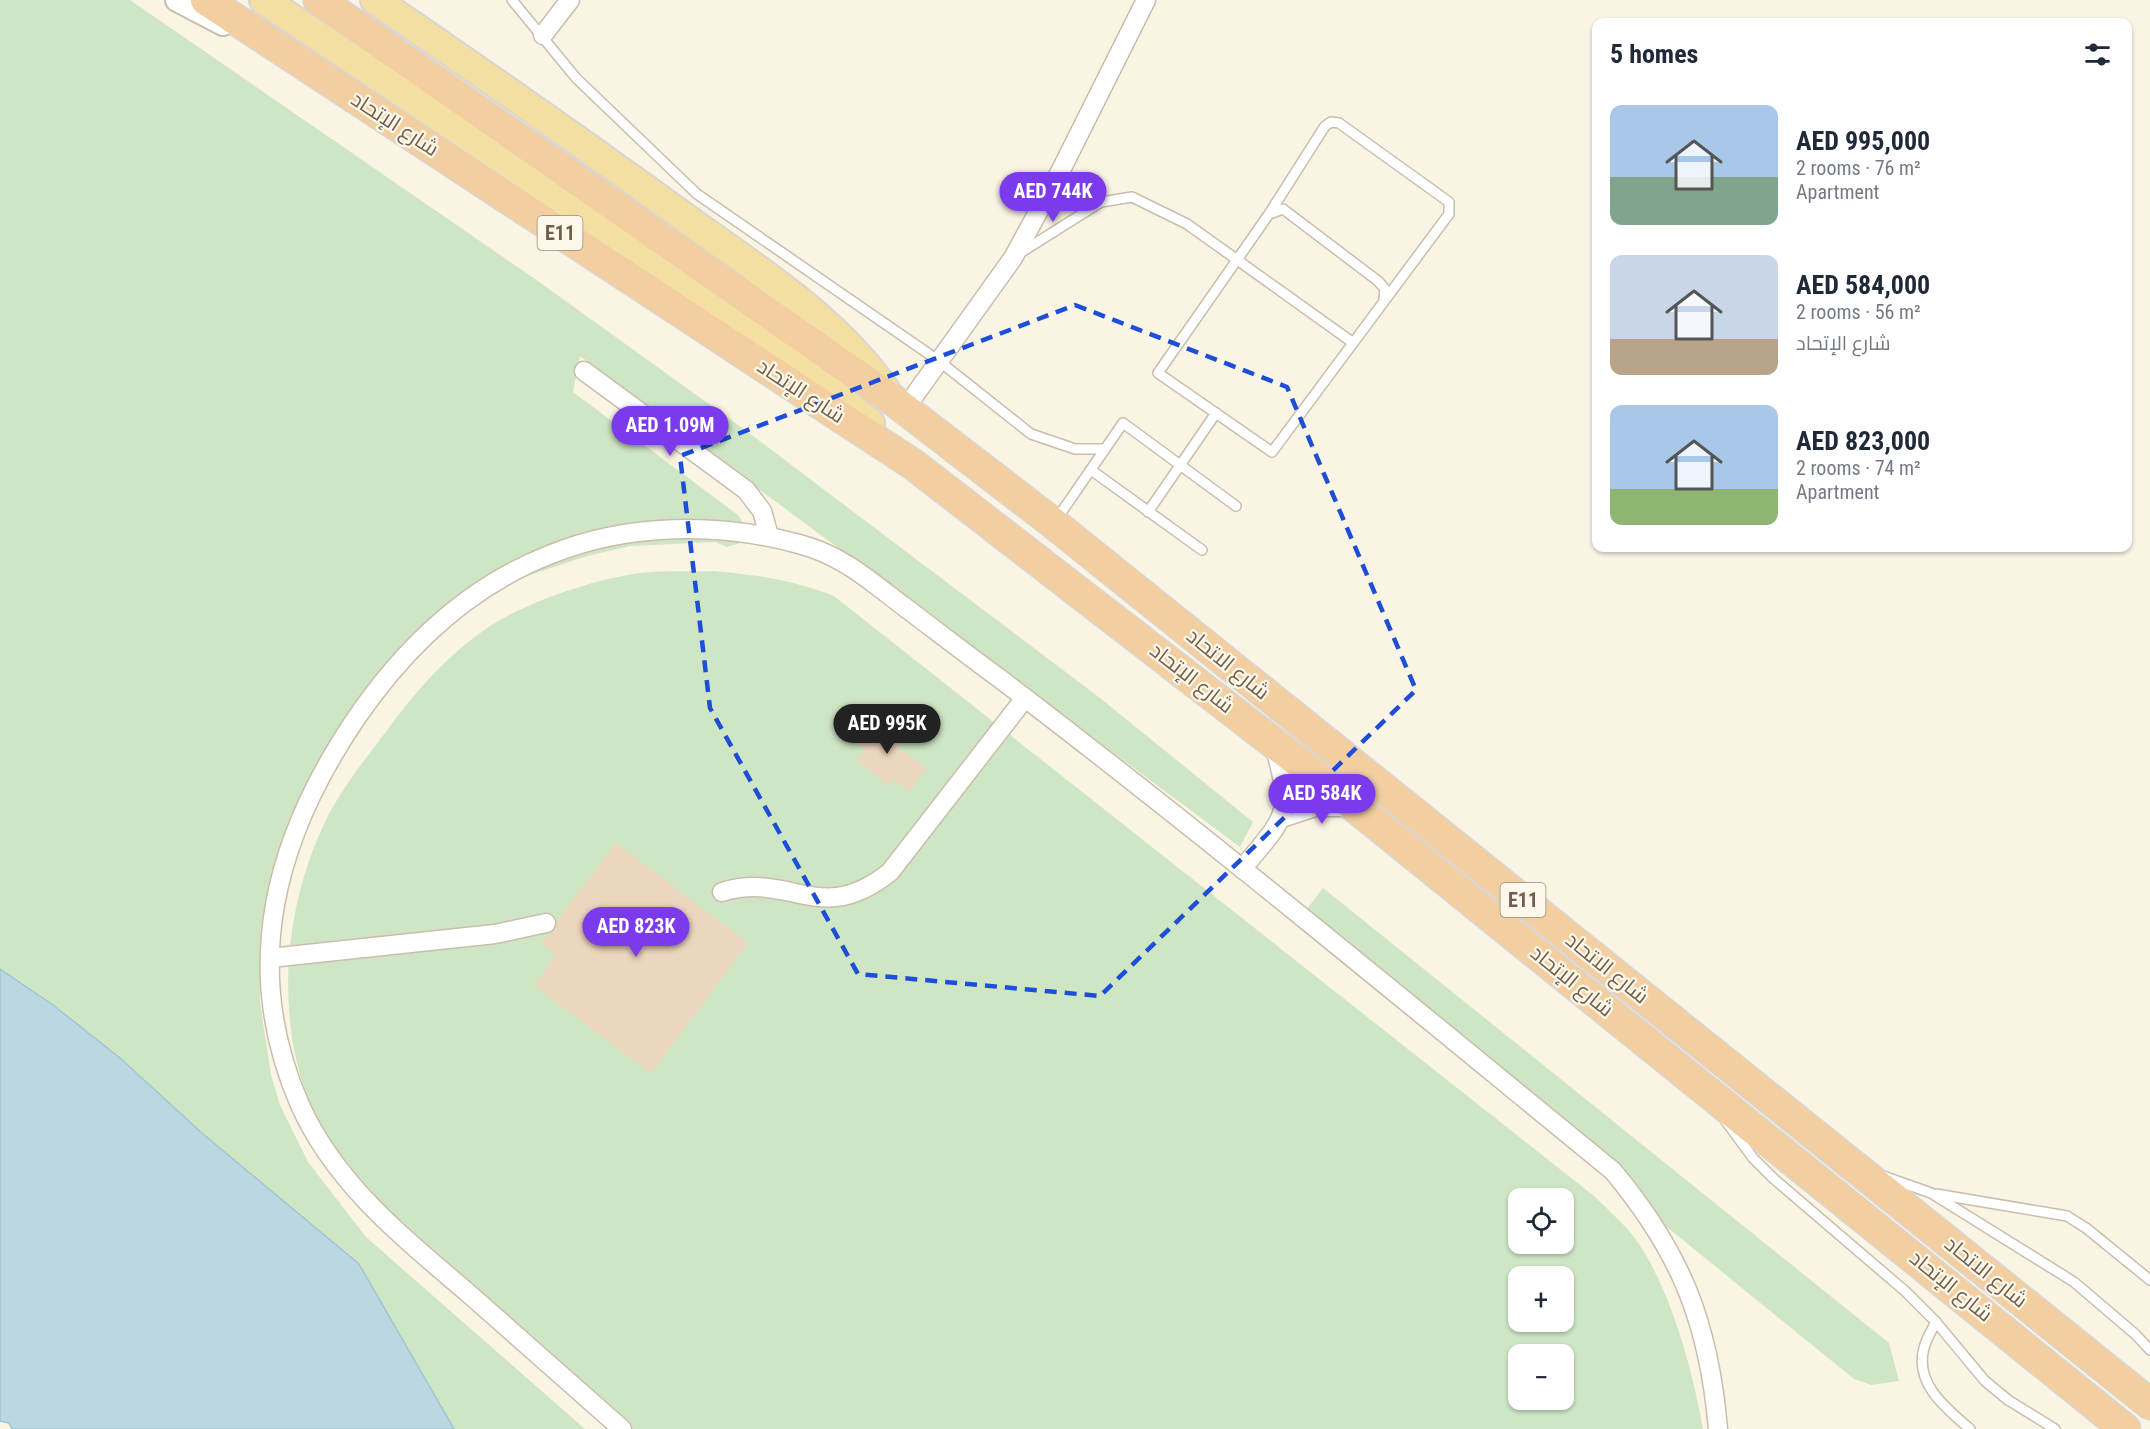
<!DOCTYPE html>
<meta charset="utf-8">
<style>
:root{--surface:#fff;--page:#f6f6f7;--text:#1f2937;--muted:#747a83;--accent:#7c3aed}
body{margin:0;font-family:"Roboto Condensed",Cairo,sans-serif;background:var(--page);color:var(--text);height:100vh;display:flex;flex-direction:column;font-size:22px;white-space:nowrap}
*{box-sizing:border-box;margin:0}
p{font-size:20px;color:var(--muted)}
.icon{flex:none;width:33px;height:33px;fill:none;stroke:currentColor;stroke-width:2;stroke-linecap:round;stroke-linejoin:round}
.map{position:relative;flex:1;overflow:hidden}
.panel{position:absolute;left:1592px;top:18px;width:540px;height:534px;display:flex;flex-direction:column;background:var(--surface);border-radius:12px;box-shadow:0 2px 4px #0004}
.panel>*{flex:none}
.controls{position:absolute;left:1508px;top:1188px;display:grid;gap:12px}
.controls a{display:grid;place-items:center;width:66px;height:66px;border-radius:12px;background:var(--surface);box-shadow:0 2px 4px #0004;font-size:30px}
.price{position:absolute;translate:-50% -51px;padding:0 14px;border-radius:21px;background:var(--accent);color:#fff;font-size:20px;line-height:39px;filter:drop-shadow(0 2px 3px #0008)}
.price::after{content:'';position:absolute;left:50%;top:36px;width:18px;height:14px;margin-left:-9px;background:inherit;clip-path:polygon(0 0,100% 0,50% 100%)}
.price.current{background:#222;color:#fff}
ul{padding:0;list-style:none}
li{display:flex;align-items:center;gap:18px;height:150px;padding:0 18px}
li span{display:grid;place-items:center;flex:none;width:168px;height:120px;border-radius:12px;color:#555}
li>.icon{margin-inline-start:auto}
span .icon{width:72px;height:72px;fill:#fffc;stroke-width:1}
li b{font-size:26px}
h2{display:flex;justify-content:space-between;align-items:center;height:72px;padding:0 18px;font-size:26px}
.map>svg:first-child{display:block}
.green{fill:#cee6c4;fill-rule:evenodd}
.water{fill:#bbd8e2;stroke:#a2c5d3;stroke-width:1.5}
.building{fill:#edd6be}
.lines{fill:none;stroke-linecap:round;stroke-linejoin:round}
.service-casing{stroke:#cabdac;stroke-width:12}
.minor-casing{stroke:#cabdac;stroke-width:21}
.tertiary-casing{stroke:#cabdac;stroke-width:26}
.primary-casing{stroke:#dad5d0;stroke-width:32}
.trunk-casing{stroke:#dad5d0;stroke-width:33}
.service{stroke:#fff;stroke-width:9}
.minor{stroke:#fff;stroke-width:18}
.tertiary{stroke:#fff;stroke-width:22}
.primary{stroke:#f4dfa2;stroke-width:28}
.trunk{stroke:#f2cea1;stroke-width:30}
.marked{fill:none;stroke:#1d4ed8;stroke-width:4.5;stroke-dasharray:12 8;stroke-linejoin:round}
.labels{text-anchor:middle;stroke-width:4.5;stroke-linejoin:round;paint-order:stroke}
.shield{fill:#fdf8ea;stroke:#9a8c7b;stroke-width:1.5}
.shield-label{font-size:20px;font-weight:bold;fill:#705d4c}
.street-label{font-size:21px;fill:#705d4c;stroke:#fdf8ea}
</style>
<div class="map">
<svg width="2150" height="1429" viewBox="0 0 2150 1429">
<rect width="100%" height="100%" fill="#faf4e4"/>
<g class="green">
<path d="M0 0H130L535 279 745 430 1100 698 1253 822 1240 847 580 356 573 392 738 515 747 529 744 542 727 547 715 542 631 546 587 556 512 581 477 603 396 671 326 765 264 932 260 966V1002L271 1075 280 1105 308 1162 366 1237 585 1429H453L358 1264 203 1134 120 1058 53 1005 0 969Z"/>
<path d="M714 571C757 575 794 580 834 596L1594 1196C1606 1208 1619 1219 1630 1232 1668 1278 1693 1371 1703 1429H628C578 1385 528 1341 478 1297 418 1244 351 1193 316 1118 273 1026 282 907 328 816 344 785 367 757 388 729 423 681 469 631 526 607 559 592 598 580 633 574 659 570 688 572 714 571ZM1518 1198H1563V1244H1518ZM1518 1276H1563V1322H1518ZM1518 1354H1563V1400H1518Z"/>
<path d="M1323 888 1889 1343 1899 1381 1871 1385 1854 1379 1295 925Z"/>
</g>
<path class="water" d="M0 969 53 1005 120 1058 203 1134 359 1264 454 1429H12L9 1423 0 1421Z"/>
<g class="building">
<path d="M871 715 903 739 897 747 926 768 910 791 893 779 888 785 857 761 865 750 853 741Z"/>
<path d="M616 843 748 943 651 1073 534 985 556 955 541 943 554 931 557 921Z"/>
</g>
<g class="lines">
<g class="service-casing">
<g id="service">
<path d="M512 0 576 78 697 194 939 361 1031 434 1075 449H1105"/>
<path d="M1269 214 1325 126 1331 122 1339 123 1449 202V214L1272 452 1158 373 1269 214 1283 209 1378 281 1385 289 1384 299"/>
<path d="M1020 253 1101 202 1132 197 1187 224 1352 342"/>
<path d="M1091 470 1202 550"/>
<path d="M1148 512 1216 413"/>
<path d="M1056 520 1123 423 1236 506"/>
<path d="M1725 1120 1753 1158 1774 1179 1905 1291 1936 1322 1985 1381 2008 1400 2055 1429"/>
<path d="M1883 1176 1931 1193 2074 1282 2135 1334 2150 1350"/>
<path d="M1936 1194 2067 1216 2086 1228 2150 1280"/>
<path d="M1936 1322C1932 1330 1926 1339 1924 1348 1914 1384 1947 1409 1970 1429"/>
</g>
</g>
<g class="minor-casing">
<g id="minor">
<path d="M543 35 570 0"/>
<path d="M584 371 746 490 762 511 769 536"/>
<path d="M904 410 1013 258 1061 170 1146 0"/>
<path d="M1282 818 1315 807H1354"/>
<path d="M1242 869C1286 816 1294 815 1274 745"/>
<path d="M722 892C791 871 820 928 890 872L1025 698"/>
<path d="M270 958 495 934 546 923"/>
<path d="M622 1429C571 1384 519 1338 468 1293 403 1237 336 1185 300 1105 239 966 276 836 357 717 406 646 468 587 549 555 627 523 718 522 799 544 841 555 868 579 902 605 934 629 966 654 999 678 1208 837 1410 1005 1613 1171 1681 1253 1709 1323 1718 1429"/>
</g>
</g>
<g class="tertiary-casing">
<path id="tertiary" d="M177 0 223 24"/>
</g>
<g class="primary-casing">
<g id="primary">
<path d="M264 0 607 229 821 383 870 423"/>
<path d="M375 0C479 71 582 143 684 217 756 269 834 317 886 391"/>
</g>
</g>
<g class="trunk-casing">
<g id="trunk">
<path d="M206 0 914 465 1319 778 2125 1429"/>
<path d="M319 0 893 400 1053 523 2150 1404"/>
</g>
</g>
<use href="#service" class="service"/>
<use href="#minor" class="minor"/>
<use href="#tertiary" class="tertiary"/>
<use href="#primary" class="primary"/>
<use href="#trunk" class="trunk"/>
</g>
<path class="marked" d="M1075 305 1287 387 1416 690 1100 996 858 974 710 708 680 456Z"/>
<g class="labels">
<g class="shield">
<rect x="537.5" y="216" width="45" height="34" rx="4.5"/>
<rect x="1500.5" y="883" width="45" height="34" rx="4.5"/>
</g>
<g class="shield-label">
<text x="560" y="240">E11</text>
<text x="1523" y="907">E11</text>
</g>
<g class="street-label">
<text transform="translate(395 124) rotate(33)" y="7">شارع الإتحاد</text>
<text transform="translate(801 391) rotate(33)" y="7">شارع الإتحاد</text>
<text transform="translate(1228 664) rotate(39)" y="7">شارع الاتحاد</text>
<text transform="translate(1192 678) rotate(38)" y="7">شارع الإتحاد</text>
<text transform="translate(1607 968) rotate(39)" y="7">شارع الاتحاد</text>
<text transform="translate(1572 981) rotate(39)" y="7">شارع الإتحاد</text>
<text transform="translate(1986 1272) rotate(39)" y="7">شارع الاتحاد</text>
<text transform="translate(1951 1286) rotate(39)" y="7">شارع الإتحاد</text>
</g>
</g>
</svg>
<div class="controls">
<a><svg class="icon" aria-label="locate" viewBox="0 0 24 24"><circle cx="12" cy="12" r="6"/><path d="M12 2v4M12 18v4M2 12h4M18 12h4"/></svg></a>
<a>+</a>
<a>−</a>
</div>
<b class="price" style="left:1053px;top:223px">AED 744K</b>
<b class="price" style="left:670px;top:457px">AED 1.09M</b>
<b class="price current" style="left:887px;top:755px">AED 995K</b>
<b class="price" style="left:1322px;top:825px">AED 584K</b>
<b class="price" style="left:636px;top:958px">AED 823K</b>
<section class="panel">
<h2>5 homes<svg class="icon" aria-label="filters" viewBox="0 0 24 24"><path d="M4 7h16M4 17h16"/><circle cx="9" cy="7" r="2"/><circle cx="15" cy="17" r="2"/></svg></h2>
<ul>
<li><span style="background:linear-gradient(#a9c7e8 60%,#7fa58c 0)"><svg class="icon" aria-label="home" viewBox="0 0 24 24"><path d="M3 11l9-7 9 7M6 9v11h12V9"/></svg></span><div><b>AED 995,000</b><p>2 rooms · 76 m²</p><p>Apartment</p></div></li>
<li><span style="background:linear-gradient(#c9d6e8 70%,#b9a48a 0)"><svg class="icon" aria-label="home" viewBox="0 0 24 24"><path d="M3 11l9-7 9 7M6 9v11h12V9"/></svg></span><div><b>AED 584,000</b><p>2 rooms · 56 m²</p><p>شارع الإتحاد</p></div></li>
<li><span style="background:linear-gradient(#a9c7e8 70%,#8fb573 0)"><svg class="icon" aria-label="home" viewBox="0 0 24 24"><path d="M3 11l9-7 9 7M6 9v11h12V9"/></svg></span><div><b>AED 823,000</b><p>2 rooms · 74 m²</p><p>Apartment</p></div></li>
</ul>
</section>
</div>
